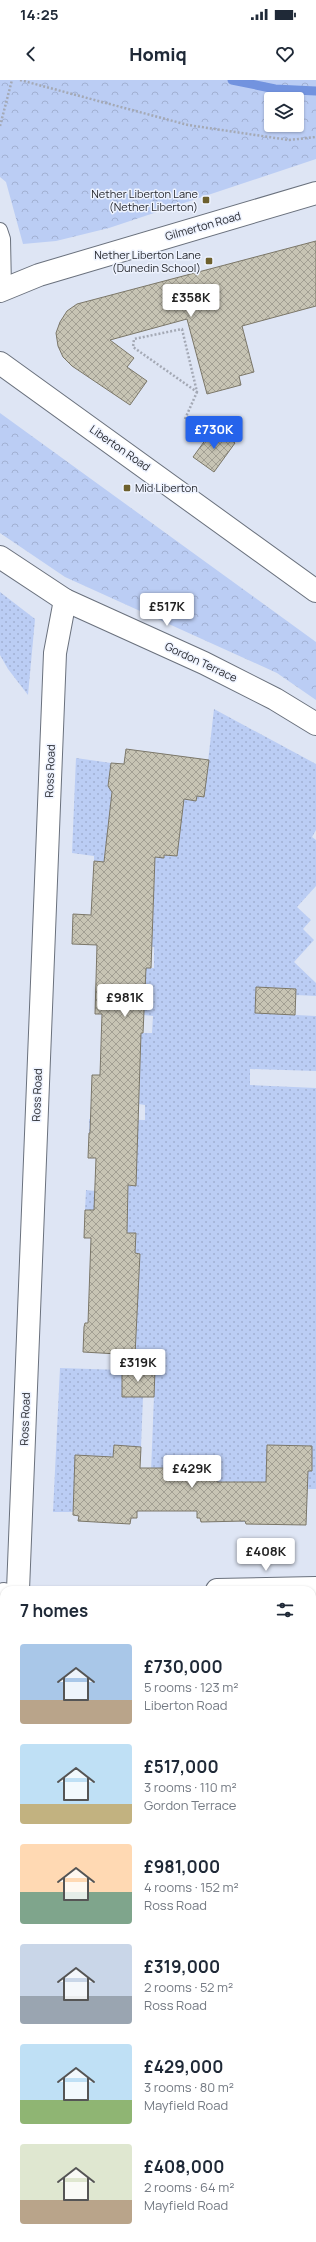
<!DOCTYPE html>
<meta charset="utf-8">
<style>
:root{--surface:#fff;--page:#f6f6f7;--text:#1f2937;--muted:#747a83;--accent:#2563eb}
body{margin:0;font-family:Manrope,sans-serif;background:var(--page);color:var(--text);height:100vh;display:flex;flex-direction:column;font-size:15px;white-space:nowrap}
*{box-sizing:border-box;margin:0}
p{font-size:13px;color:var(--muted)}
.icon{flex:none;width:22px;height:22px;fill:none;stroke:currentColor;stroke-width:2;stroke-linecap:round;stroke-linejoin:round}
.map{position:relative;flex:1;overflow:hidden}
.drawer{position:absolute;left:0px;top:1506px;width:316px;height:656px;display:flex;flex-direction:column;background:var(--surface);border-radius:12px 12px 0 0;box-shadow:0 1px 3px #0004}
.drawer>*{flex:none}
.controls{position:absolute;left:264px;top:12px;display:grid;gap:8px}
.controls a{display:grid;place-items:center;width:40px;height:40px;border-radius:4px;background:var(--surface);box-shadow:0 1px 3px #0004;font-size:20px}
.price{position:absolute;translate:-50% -34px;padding:0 9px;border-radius:4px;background:#fff;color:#222;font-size:13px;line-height:26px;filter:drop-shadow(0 1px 2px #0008)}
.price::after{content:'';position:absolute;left:50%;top:24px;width:12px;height:9px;margin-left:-6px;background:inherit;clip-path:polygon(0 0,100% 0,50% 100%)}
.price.current{background:var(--accent);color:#fff}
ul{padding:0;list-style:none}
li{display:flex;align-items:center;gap:12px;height:100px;padding:0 20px}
li span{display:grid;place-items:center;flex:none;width:112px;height:80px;border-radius:4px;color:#555}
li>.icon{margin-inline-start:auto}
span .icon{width:48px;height:48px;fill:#fffc;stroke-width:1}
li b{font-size:17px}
h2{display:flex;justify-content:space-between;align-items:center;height:48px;padding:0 20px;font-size:17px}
.status{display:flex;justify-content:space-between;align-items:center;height:28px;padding:0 20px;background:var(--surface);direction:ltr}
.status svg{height:11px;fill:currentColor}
header{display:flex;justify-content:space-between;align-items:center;height:52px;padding:0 20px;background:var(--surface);font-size:18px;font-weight:800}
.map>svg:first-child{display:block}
.built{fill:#cfd8ee}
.grass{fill:url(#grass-tufts)}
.forest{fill:url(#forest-crowns);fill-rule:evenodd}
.garden{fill:url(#garden-dots)}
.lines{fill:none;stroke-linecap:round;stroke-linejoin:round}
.stream{stroke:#7293df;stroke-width:9}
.building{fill:url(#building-cross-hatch);stroke:#7b7769}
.service-casing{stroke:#6a717d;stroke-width:16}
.minor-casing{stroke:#6a717d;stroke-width:24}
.tertiary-casing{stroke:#6a717d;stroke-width:24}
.primary-casing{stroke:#6a717d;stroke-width:24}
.path{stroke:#a4a9b5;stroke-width:2.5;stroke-dasharray:2 2;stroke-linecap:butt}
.service{stroke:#fff;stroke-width:14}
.minor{stroke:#fff;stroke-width:22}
.tertiary{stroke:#fff;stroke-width:22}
.primary{stroke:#fff;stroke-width:22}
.poi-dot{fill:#6d602d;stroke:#edf2fe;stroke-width:1.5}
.labels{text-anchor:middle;stroke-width:3;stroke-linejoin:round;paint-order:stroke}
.poi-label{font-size:11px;fill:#282a30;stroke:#edf2fe;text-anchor:end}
.street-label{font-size:11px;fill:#282a30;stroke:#edf2fe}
</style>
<div class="status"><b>14:25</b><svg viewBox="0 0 49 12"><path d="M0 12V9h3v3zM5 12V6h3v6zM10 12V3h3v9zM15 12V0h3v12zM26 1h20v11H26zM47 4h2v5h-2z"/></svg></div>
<header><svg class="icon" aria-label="back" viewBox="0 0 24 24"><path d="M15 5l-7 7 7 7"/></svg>Homiq<svg class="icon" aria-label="heart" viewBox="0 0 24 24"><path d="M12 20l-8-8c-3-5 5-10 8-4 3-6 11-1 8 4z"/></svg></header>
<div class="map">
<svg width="316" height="2162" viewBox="0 0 316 2162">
<defs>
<pattern id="grass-tufts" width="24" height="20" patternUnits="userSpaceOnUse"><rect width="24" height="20" fill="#bbcdf4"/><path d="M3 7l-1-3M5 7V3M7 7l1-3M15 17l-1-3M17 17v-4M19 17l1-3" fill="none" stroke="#a1b0d2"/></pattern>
<pattern id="forest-crowns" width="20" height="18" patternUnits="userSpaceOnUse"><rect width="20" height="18" fill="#bbcdf4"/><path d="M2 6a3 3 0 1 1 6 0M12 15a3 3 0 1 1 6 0" fill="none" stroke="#a1b0d2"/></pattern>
<pattern id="garden-dots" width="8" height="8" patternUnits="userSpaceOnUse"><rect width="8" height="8" fill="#bbcdf4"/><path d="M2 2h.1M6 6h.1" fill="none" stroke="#a1b0d2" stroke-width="1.8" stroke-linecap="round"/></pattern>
<pattern id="building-cross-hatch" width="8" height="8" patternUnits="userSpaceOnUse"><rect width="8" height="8" fill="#c7c4b4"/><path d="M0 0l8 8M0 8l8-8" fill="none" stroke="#a29f93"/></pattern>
</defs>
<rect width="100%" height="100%" fill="#dee5f4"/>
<path class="built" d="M312 1539H316V2162H0V1544H4V2158H312Z"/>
<rect class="grass" x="0" y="1770" width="4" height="134"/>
<g class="forest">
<path d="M0 0H316V79L109 148 56 161 23 164 6 102 0 97ZM271 19H297V45H271Z"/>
<path d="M0 333 316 562V620L277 593 65 497 0 453Z"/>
<rect x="0" y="1545" width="4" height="203"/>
</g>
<g class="garden">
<path d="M0 512 35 539 28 615 8 589 0 575Z"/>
<path d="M214 629 316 684V750L312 757 316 760V806L297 827 311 840 303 849 314 860 294 882 316 903V916L296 915V909L256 907 255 933 316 936V991L250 989V1005L316 1008V1409H307V1391H312V1366L267 1365 266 1402H246L245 1442H240V1436L217 1435V1378H206V1398L150 1418 155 1290H144L145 1275 135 1274 140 1174 135 1173 136 1153H127V1131L85 1130 86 1110 95 1111V1104L135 1106 130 1055 89 1053V1039L145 1040V1025L139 1024 141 953H152L153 936 144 935 146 888H154V867L111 865 108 857 152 858 155 787 94 781V776L72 773 76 678 111 683 108 706 112 712 109 740 129 743 143 775 164 777V775L176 776 181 719 196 721 197 716 204 717Z"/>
<path d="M60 1288 122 1290V1317H143L141 1367 114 1365 113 1377 76 1375 73 1432H53Z"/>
</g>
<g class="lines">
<path class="stream" d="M232 0 275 9 316 11"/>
</g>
<g class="building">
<path d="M316 161V226L242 246 254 292 239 296 241 305 207 314 187 239 110 260 134 278 127 287 147 301 130 325 72 286 63 277 58 266 56 253 60 242 67 231 77 224Z"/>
<path d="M214 348 235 363 214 392 193 377Z"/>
<path d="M126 669 209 680 204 717 197 716 196 721 184 719 177 776 164 775V778L155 777 151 888H146L143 953H141L136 1106 128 1105 127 1153H136L135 1173 140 1174 135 1275 83 1272 84 1247 85 1243H88L91 1158H84L85 1130H94L96 1078H88L89 1053H90L92 995H100L102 934H95L97 865 72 864 73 834 91 835 94 781 104 782 112 712 108 706 111 683 124 684Z"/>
<path d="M256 907 296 909 295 935 255 933Z"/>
<path d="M122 1290H155L154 1317H122Z"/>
<path d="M114 1365 141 1367 140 1388H217V1402H266L267 1365 312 1366V1391H308L306 1445 246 1444 245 1441 201 1442 200 1438H197V1431H137V1438H131L130 1444 78 1441 79 1436 73 1435 75 1375 113 1377Z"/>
</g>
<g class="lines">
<g class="service-casing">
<g id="service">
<path d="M0 150 3 159 4 208"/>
<path d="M137 2158 140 2162"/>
<path d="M268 2158 269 2162"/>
<path d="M192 2162 199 2158"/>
</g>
</g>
<g class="minor-casing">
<g id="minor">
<path d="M0 477 65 520 204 583 275 619 316 644"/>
<path d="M18 1510 55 573 65 520"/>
</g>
</g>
<g class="tertiary-casing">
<g id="tertiary">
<path d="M217 1510 316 1508"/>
<path d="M0 1515 4 1514"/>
</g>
</g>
<g class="primary-casing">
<g id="primary">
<path d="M0 211 39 195 316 113"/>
<path d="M0 283 316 511"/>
</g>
</g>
<g class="path">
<path d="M20 0 188 45 289 60 316 57"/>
<path d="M0 46 12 0"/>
<path d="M182 249 197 312 133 267 134 259Z"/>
<path d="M185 339 197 312"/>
<path d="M312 1629 316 1630"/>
<path d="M0 1636 4 1637"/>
<path d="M312 1673H316"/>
<path d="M312 1874 316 1873"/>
<path d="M0 1906 4 1904"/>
<path d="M312 2113H316"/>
<path d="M0 2134H4"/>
<path d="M307 2158V2162"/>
</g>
<use href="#service" class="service"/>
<use href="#minor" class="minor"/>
<use href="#tertiary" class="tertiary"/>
<use href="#primary" class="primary"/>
</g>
<g class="poi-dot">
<rect x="202" y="116" width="8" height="8" rx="2"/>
<rect x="205" y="177" width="8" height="8" rx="2"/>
<rect x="123" y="404" width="8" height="8" rx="2"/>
</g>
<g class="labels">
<g class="poi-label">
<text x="198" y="118">Nether Liberton Lane<tspan x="198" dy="13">(Nether Liberton)</tspan></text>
<text x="201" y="179">Nether Liberton Lane<tspan x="201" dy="13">(Dunedin School)</tspan></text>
<text x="135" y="412" text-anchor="start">Mid Liberton</text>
</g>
<g class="street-label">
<text transform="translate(203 146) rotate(-16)" y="4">Gilmerton Road</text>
<text transform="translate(120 368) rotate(35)" y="4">Liberton Road</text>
<text transform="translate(201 582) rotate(25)" y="4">Gordon Terrace</text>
<text transform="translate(50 691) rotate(-88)" y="4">Ross Road</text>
<text transform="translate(37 1015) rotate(-88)" y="4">Ross Road</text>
<text transform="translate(25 1339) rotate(-88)" y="4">Ross Road</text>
</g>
</g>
</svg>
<div class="controls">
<a><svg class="icon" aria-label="layers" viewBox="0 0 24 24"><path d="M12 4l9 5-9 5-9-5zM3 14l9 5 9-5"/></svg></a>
</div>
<b class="price" style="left:191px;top:238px">£358K</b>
<b class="price current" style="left:214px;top:370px">£730K</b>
<b class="price" style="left:167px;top:547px">£517K</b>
<b class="price" style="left:125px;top:938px">£981K</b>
<b class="price" style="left:138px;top:1303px">£319K</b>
<b class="price" style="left:192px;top:1409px">£429K</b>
<b class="price" style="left:266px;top:1492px">£408K</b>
<section class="drawer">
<h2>7 homes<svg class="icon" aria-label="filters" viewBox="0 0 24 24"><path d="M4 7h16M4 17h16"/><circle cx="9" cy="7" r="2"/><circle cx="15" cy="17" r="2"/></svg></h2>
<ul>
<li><span style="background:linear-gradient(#a9c7e8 70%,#b9a48a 0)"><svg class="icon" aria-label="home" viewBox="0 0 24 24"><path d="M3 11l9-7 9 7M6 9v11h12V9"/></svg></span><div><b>£730,000</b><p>5 rooms · 123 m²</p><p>Liberton Road</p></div></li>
<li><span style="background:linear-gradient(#bfe0f5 75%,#c2b280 0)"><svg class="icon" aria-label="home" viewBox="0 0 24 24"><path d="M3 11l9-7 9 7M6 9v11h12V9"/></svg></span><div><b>£517,000</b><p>3 rooms · 110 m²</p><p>Gordon Terrace</p></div></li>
<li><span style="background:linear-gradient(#ffd9b3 60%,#7fa58c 0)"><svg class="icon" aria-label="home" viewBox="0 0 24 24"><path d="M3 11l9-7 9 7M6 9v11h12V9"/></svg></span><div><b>£981,000</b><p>4 rooms · 152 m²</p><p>Ross Road</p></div></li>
<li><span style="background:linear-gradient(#c9d6e8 65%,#9aa5b1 0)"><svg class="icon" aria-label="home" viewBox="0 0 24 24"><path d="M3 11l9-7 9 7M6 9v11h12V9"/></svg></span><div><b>£319,000</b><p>2 rooms · 52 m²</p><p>Ross Road</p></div></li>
<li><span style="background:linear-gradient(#bfe0f5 70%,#8fb573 0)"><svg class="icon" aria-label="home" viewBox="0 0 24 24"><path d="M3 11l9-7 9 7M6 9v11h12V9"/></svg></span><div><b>£429,000</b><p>3 rooms · 80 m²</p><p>Mayfield Road</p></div></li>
<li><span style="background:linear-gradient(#dfe7d0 70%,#b9a48a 0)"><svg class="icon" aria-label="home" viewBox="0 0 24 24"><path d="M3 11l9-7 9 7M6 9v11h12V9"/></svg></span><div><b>£408,000</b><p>2 rooms · 64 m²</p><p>Mayfield Road</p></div></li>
</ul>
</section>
</div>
